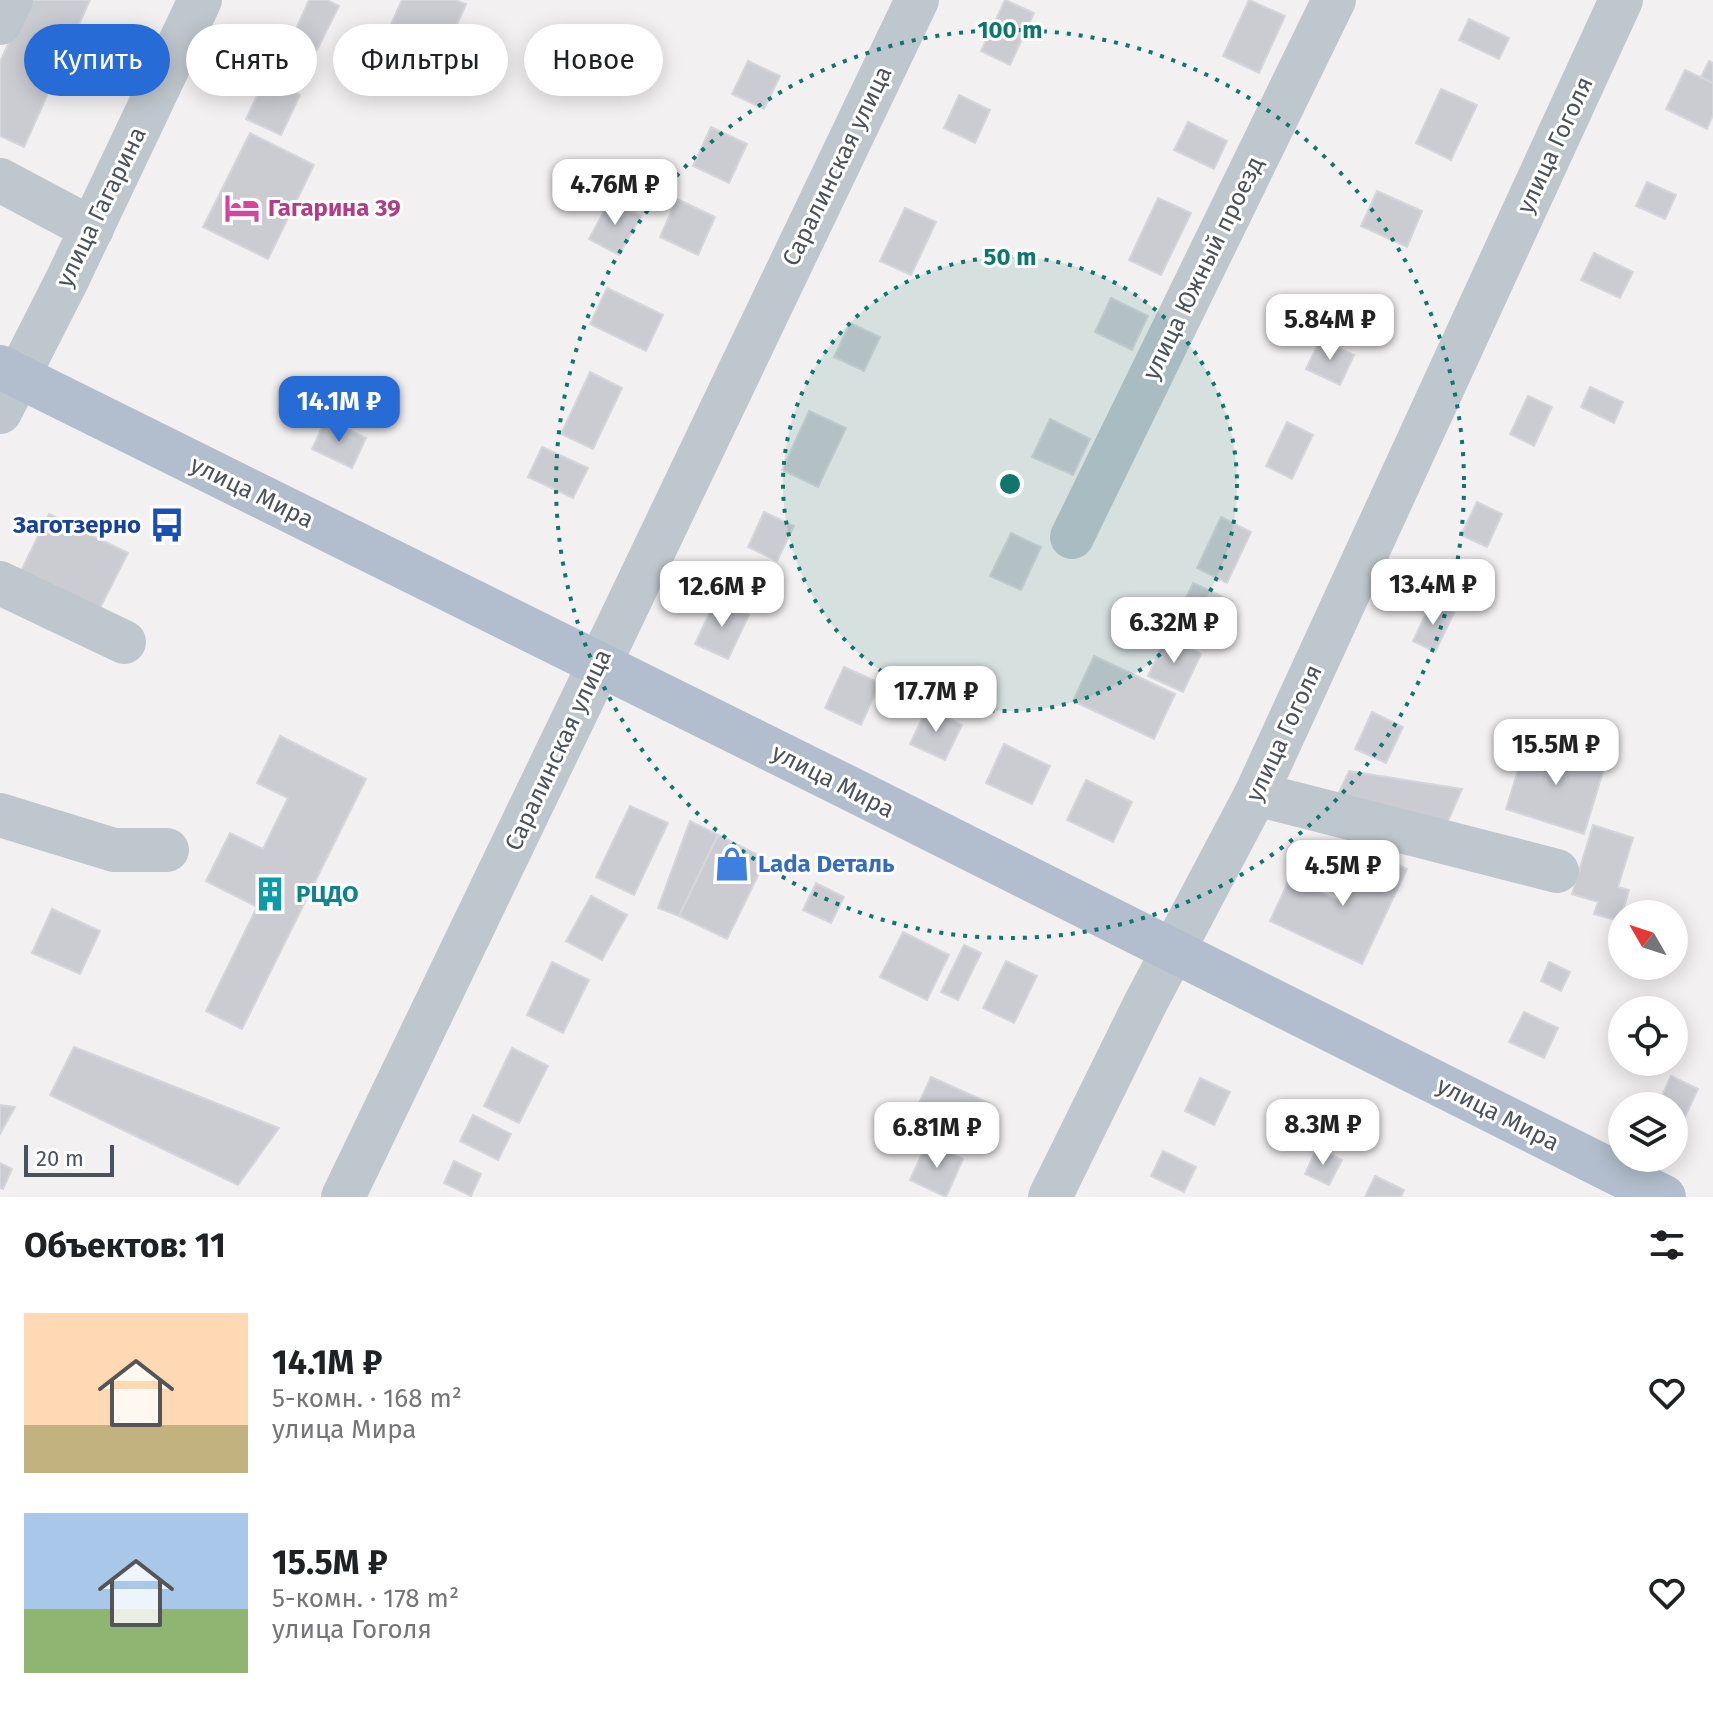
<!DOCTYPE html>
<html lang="ru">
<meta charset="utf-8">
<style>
:root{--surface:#fff;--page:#f6f6f6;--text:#202124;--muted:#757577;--accent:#276bd6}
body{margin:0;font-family:"Fira Sans",sans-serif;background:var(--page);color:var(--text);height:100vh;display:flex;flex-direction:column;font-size:30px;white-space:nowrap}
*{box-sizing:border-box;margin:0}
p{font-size:26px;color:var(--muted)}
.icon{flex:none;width:44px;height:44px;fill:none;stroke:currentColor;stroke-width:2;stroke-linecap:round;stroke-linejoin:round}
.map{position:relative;height:1197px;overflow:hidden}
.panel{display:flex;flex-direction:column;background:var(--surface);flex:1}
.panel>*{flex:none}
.banner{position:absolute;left:24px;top:24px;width:800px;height:72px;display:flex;gap:16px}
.needle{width:52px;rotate:309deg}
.buttons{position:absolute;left:1608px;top:900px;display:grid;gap:16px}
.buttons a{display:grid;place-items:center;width:80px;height:80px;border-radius:50%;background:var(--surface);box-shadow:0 4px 20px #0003;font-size:40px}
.scale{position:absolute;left:24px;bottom:20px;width:90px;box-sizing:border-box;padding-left:8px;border:4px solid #49525c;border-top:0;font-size:22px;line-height:28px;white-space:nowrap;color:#49525c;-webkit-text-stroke:6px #fff;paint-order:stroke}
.price{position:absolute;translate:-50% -68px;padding:0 18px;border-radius:16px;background:#fff;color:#222;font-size:26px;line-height:52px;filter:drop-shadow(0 2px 4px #0008)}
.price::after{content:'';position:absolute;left:50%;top:48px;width:24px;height:18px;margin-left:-12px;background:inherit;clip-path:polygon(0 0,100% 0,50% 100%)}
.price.on{background:var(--accent);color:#fff}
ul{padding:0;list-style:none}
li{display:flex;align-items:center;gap:24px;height:200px;padding:0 24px}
li span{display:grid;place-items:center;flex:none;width:224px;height:160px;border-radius:0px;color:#555}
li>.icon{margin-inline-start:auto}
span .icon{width:96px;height:96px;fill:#fffc;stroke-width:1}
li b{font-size:34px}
h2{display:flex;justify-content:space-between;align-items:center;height:96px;padding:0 24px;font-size:34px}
.tag{padding:0 28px;border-radius:36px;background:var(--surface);box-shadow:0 4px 20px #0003;font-size:28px;line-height:72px}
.tag.on{background:var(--accent);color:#fff}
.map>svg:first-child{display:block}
.building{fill:#caccd2;stroke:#d5d6db;stroke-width:2}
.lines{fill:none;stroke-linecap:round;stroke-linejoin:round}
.minor{stroke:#bfc7ce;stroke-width:44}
.major{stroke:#b2becd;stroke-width:44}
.ring{fill:none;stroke:#0f766e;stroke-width:4;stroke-dasharray:4 8}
.labels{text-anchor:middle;stroke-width:6;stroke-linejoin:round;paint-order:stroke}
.street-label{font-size:24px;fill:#49525c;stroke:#fff}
.hotel-label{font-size:24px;font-weight:bold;fill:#b23c85;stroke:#fff;text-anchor:start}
.transit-label{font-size:24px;font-weight:bold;fill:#164399;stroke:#fff;text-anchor:end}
.shop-label{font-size:24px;font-weight:bold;fill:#366cbe;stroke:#fff;text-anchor:start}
.culture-label{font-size:24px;font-weight:bold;fill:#0d838f;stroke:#fff;text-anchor:start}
.centre{fill:#0f766e;stroke:#fff;stroke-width:4}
.ring-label{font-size:24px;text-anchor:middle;font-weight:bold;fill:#0f766e;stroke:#fff;stroke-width:6;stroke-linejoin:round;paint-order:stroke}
</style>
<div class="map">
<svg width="1713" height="1197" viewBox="0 0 1713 1197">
<rect width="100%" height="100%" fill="#f2f0f0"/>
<g class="building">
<path d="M28 0H90L24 147 0 136V62Z"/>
<path d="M309 0H327L339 6 317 50 292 38Z"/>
<path d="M402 0H455L466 4 444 54 388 31Z"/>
<path d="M1005 0 1034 13 1010 65 981 51Z"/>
<path d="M1249 0 1285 16 1259 73 1223 56Z"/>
<path d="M1469 19 1509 38 1499 59 1459 40Z"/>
<path d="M748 61 780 76 764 109 732 94Z"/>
<path d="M1709 61 1713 63V83L1701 77Z"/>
<path d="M1685 70 1713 83V115L1707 129 1666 109Z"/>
<path d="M265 79 300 95 281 135 246 119Z"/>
<path d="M1441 89 1477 105 1451 160 1416 143Z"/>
<path d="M959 95 990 110 975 143 944 128Z"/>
<path d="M1188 122 1227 141 1214 169 1174 150Z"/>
<path d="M711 127 747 144 729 183 693 166Z"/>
<path d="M250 133 314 165 268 259 203 227Z"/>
<path d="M1647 182 1676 195 1665 219 1636 206Z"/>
<path d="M1377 191 1422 211 1407 247 1361 226Z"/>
<path d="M1158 198 1191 213 1161 275 1129 260Z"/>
<path d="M677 199 715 217 698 255 660 237Z"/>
<path d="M610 200 641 216 619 255 589 239Z"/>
<path d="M905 208 936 222 911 275 880 261Z"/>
<path d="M1594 253 1633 272 1620 298 1581 280Z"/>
<path d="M607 288 663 315 646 351 590 324Z"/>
<path d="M1111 298 1148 316 1132 350 1095 332Z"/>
<path d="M850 323 880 337 864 371 834 357Z"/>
<path d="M1320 340 1354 355 1340 385 1306 369Z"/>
<path d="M590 372 622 388 593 449 561 434Z"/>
<path d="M1590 387 1623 402 1614 423 1581 407Z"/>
<path d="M1528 396 1552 407 1534 446 1510 434Z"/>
<path d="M809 411 846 428 818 487 782 470Z"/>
<path d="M326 419 366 438 352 468 312 449Z"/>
<path d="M1050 419 1090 439 1073 475 1032 457Z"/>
<path d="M1287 422 1313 435 1292 479 1266 466Z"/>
<path d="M542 447 588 468 573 498 528 477Z"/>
<path d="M1477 502 1502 514 1487 547 1461 535Z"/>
<path d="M764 512 794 526 777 561 748 547Z"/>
<path d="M49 514 128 553 99 610 21 571Z"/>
<path d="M1221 517 1251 532 1227 583 1197 568Z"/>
<path d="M1011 533 1041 547 1021 590 990 576Z"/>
<path d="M1193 583 1232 601 1218 632 1179 613Z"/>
<path d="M716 599 749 615 728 659 695 644Z"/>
<path d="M1431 603 1454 613 1435 652 1413 641Z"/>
<path d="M1166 637 1201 654 1183 692 1148 676Z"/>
<path d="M1094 656 1175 694 1154 739 1073 701Z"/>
<path d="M844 667 880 683 861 725 825 708Z"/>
<path d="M927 708 962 725 945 760 910 744Z"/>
<path d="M1372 712 1403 727 1386 763 1355 749Z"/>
<path d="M280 736 366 779 242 1029 206 1011 257 907 206 881 230 833 263 849 288 798 257 783Z"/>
<path d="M1527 741 1605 765 1584 834 1506 809Z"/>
<path d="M1004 744 1050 766 1032 804 986 783Z"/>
<path d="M1349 771 1462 789 1444 830 1333 805Z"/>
<path d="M1086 780 1132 802 1113 842 1067 820Z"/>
<path d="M630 806 668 823 634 895 596 877Z"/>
<path d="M690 821 718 835 679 916 658 908Z"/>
<path d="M1593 825 1633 838 1618 887 1629 890 1620 921 1594 914 1598 902 1572 894Z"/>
<path d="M718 835 766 859 727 939 679 916Z"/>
<path d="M1366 849 1407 869 1362 964 1270 921 1290 878 1341 902Z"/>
<path d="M816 883 844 897 831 923 803 910Z"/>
<path d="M591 896 627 915 602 960 566 941Z"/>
<path d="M52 909 100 931 80 974 32 953Z"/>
<path d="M903 932 949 955 927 1000 880 977Z"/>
<path d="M964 945 981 953 958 1000 941 992Z"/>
<path d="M1006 961 1037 976 1014 1023 983 1008Z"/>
<path d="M552 962 589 980 563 1033 527 1015Z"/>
<path d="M1549 962 1570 972 1561 991 1541 981Z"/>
<path d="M1524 1012 1558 1028 1544 1058 1509 1042Z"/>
<path d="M74 1047 279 1128 238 1185 50 1095Z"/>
<path d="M512 1048 548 1066 519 1123 484 1106Z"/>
<path d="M1671 1076 1698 1089 1677 1134 1674 1132V1106H1657Z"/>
<path d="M931 1077 989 1103 971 1142 913 1116Z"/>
<path d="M1200 1078 1230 1092 1214 1125 1185 1111Z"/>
<path d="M0 1105 15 1107 0 1134Z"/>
<path d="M473 1115 511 1134 498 1160 460 1141Z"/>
<path d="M927 1143 963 1159 946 1197 910 1180Z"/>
<path d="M1317 1148 1342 1160 1329 1185 1305 1174Z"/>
<path d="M1163 1151 1196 1167 1184 1192 1151 1176Z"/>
<path d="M454 1161 481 1174 471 1196 444 1183Z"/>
<path d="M0 1163 12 1169 3 1189 0 1188Z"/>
<path d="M1375 1176 1404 1190 1401 1197H1365Z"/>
</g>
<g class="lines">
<g class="minor">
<path d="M0 23 11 0"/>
<path d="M0 180 92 229"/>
<path d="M0 412 68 278 200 0"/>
<path d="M1072 537 1334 0"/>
<path d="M0 583 124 642"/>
<path d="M1256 794 1557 871"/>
<path d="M0 815 114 850H167"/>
<path d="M343 1197C537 799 725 399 917 0"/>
<path d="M1050 1197 1145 1004 1256 794 1621 0"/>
</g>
<path class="major" d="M0 367 849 788 1664 1197"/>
</g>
<circle cx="1010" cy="484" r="227" fill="#0f766e" fill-opacity=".12"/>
<g class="ring">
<circle cx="1010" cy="484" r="227"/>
<circle cx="1010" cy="484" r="454"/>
</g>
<defs>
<g id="hotel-bare" transform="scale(2.76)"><path d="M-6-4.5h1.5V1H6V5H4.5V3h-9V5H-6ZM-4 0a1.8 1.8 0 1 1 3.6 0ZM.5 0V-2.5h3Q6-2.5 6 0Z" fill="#d1479c" stroke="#fff" stroke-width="2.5" paint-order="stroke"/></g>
<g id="bus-bare" transform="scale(2.76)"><path d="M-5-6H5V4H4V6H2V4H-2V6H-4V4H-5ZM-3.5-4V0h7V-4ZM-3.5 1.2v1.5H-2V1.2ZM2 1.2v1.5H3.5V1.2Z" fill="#1a4fb4" stroke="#fff" stroke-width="2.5" paint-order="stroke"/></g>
<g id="shop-bare" transform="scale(2.76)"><path d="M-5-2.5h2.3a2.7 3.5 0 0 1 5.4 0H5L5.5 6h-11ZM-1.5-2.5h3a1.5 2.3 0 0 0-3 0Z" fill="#3f7fe0" stroke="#fff" stroke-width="2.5" paint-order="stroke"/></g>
<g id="building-bare" transform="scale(2.76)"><path d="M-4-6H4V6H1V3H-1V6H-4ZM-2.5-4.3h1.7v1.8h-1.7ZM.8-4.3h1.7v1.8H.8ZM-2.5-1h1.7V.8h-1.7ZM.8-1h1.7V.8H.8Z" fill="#0f9aa8" stroke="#fff" stroke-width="2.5" paint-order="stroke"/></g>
</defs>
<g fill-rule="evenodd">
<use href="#hotel-bare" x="242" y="208"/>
<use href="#bus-bare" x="167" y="525"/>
<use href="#shop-bare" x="732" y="864"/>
<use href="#building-bare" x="270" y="894"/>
</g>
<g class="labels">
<g class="street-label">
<text transform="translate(1555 145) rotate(-65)" y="8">улица Гоголя</text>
<text transform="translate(837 166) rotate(-64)" y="8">Саралинская улица</text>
<text transform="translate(101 207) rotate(-64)" y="8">улица Гагарина</text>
<text transform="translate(1203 268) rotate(-64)" y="8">улица Южный проезд</text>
<text transform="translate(252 492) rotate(26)" y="8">улица Мира</text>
<text transform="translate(1284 733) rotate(-65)" y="8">улица Гоголя</text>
<text transform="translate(558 750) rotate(-65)" y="8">Саралинская улица</text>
<text transform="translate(833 781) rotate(27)" y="8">улица Мира</text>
<text transform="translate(1498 1114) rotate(27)" y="8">улица Мира</text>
</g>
<g class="hotel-label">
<text x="268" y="216">Гагарина 39</text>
</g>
<g class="transit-label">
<text x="141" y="533">Заготзерно</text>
</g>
<g class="shop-label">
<text x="758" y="872">Lada Dеталь</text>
</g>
<g class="culture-label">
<text x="296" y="902">РЦДО</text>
</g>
</g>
<circle cx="1010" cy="484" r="12" class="centre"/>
<g class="ring-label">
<text x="1010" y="38">100 m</text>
<text x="1010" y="265">50 m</text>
</g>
</svg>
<div class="buttons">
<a><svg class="needle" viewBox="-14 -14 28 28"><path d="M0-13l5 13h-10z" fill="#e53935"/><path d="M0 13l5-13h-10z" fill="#757577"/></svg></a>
<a><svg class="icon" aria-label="locate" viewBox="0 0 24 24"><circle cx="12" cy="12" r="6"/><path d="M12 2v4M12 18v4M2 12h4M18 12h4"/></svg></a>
<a><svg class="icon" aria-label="layers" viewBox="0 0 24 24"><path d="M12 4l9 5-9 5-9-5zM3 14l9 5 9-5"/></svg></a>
</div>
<div class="scale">20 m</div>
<b class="price" style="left:615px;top:227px">4.76M ₽</b>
<b class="price" style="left:1330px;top:362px">5.84M ₽</b>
<b class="price on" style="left:339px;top:444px">14.1M ₽</b>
<b class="price" style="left:1433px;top:627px">13.4M ₽</b>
<b class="price" style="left:722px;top:629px">12.6M ₽</b>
<b class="price" style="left:1174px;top:665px">6.32M ₽</b>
<b class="price" style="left:936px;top:734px">17.7M ₽</b>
<b class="price" style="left:1556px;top:787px">15.5M ₽</b>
<b class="price" style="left:1343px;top:908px">4.5M ₽</b>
<b class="price" style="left:1323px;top:1167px">8.3M ₽</b>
<b class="price" style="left:937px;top:1170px">6.81M ₽</b>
<div class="banner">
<a class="tag on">Купить</a>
<a class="tag">Снять</a>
<a class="tag">Фильтры</a>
<a class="tag">Новое</a>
</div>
</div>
<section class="panel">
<h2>Объектов: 11<svg class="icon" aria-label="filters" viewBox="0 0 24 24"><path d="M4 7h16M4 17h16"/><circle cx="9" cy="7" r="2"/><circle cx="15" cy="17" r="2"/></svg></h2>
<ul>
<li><span style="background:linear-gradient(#ffd9b3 70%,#c2b280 0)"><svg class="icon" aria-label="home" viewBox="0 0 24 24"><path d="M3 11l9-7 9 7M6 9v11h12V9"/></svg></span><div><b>14.1M ₽</b><p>5-комн. · 168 m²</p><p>улица Мира</p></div><svg class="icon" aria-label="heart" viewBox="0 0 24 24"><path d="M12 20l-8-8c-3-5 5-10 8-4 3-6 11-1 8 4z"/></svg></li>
<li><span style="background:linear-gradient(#a9c7e8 60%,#8fb573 0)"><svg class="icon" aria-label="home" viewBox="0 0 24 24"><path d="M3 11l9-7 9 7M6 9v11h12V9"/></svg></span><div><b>15.5M ₽</b><p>5-комн. · 178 m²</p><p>улица Гоголя</p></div><svg class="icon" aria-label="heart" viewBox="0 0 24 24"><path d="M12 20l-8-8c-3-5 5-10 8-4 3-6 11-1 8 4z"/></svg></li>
</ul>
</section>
